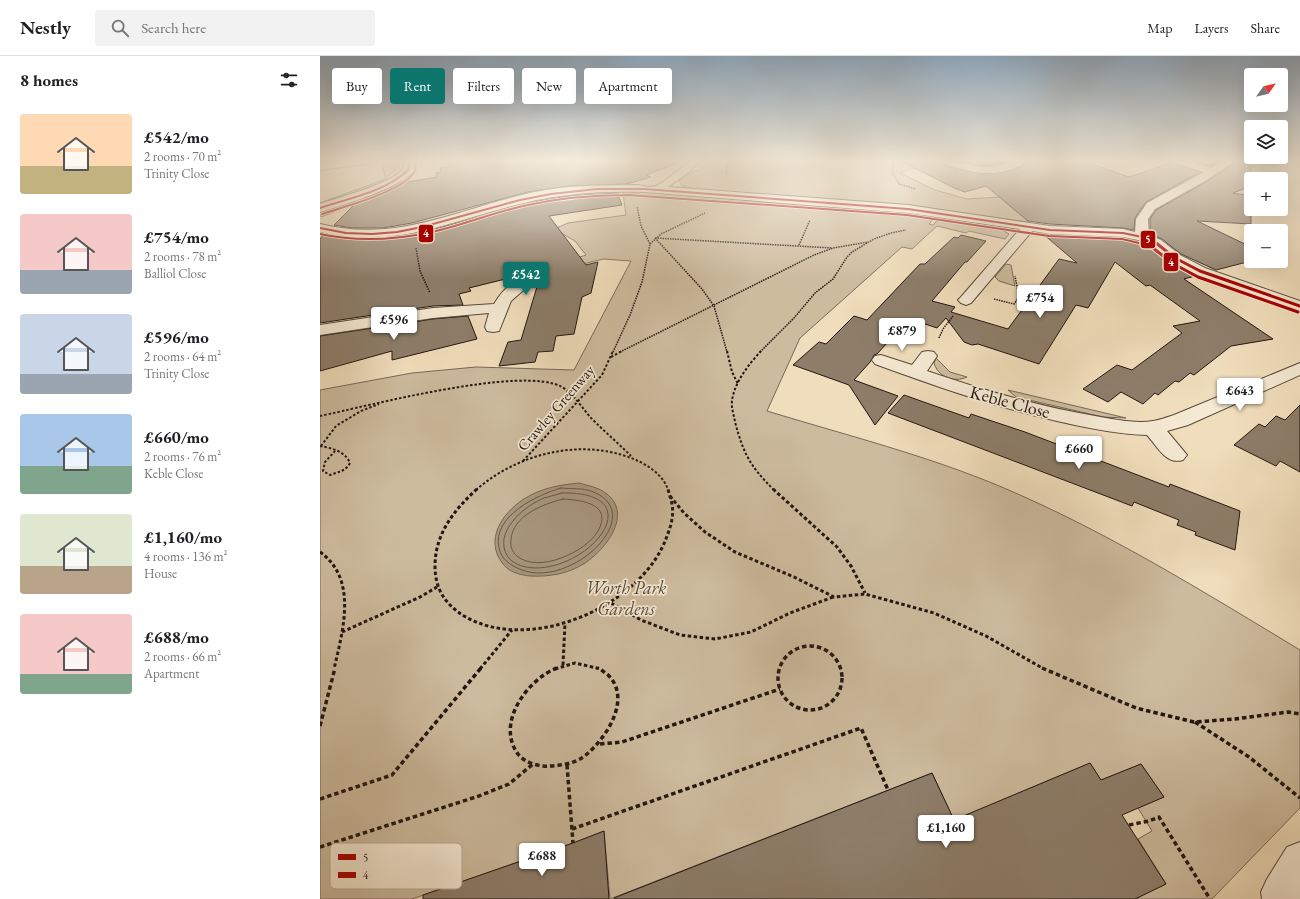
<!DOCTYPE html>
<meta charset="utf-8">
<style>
:root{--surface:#fff;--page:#f2f2f2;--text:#202124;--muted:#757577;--line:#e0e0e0;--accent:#0f766e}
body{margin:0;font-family:"EB Garamond",serif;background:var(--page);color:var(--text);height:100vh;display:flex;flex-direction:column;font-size:15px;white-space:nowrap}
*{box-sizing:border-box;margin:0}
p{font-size:13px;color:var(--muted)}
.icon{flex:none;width:22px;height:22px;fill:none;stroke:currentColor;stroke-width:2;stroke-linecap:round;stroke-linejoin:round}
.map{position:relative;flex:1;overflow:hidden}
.sheet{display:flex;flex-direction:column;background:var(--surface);width:320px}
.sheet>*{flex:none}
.top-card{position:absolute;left:12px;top:12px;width:380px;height:36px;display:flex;gap:8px}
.needle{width:26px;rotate:56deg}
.tools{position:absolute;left:924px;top:12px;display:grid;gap:8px}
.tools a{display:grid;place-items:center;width:44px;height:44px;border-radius:4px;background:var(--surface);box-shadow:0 4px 16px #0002;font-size:20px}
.price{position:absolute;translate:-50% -34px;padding:0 9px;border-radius:4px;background:#fff;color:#222;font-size:13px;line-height:26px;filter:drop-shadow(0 1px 2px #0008)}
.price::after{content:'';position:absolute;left:50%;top:24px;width:12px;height:9px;margin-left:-6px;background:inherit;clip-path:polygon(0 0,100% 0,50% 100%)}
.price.selected{background:var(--accent);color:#fff}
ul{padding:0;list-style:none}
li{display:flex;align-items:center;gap:12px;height:100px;padding:0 20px}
li span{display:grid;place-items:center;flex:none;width:112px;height:80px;border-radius:4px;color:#555}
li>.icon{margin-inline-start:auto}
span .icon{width:48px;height:48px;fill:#fffc;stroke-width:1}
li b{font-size:17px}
h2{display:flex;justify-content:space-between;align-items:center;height:48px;padding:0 20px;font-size:17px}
.pill{padding:0 14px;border-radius:4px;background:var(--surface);box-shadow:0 4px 16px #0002;font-size:14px;line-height:36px}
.pill.selected{background:var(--accent);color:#fff}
header{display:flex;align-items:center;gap:24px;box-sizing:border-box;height:56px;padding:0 20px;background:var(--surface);border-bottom:1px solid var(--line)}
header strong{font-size:19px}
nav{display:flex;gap:22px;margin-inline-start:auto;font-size:14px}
.search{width:280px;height:36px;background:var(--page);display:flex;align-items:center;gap:10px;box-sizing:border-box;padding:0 14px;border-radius:4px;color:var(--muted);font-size:15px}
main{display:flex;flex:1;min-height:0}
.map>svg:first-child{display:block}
.green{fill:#cdbb9e;stroke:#776858}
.water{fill:#aa9981;stroke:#736554}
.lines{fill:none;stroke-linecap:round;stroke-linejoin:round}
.shore{stroke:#665849;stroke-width:1}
.building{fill:#8d7d69;stroke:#211611}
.minor-casing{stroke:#55483c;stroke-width:2}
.path-far3{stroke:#211611;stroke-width:1.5;stroke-dasharray:1.5 1;stroke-linecap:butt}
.path-far2{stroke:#211611;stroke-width:2;stroke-dasharray:2.5 2;stroke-linecap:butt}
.path-far1{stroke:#211611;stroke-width:3;stroke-dasharray:3.5 2.5;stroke-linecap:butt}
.path{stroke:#211611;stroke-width:3.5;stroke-dasharray:4.5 3;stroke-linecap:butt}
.minor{fill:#f5e9d3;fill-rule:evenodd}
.bus-1-far1-casing{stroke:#f5e9d3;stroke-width:3.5}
.bus-1-casing{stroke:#f5e9d3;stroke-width:5}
.bus-2-far1-casing{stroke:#f5e9d3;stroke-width:3.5}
.bus-2-casing{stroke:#f5e9d3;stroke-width:5}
.bus-1-far1{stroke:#a80000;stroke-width:2}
.bus-1{stroke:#a80000;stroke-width:3}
.bus-2-far1{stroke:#a80000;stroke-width:2}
.bus-2{stroke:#a80000;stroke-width:3}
.labels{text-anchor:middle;stroke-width:3.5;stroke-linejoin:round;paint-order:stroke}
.far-street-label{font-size:15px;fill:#211611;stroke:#f5e9d3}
.street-label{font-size:18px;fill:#211611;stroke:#f5e9d3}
.park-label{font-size:18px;font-style:italic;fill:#55483b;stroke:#f5e9d3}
.key{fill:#f5e9d3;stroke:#b5aa99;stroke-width:1}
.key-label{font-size:11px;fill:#211611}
.line-badge{stroke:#f5e9d3;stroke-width:1.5}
.badge-label{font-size:11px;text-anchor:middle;font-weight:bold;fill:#fff}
</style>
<header>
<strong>Nestly</strong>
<div class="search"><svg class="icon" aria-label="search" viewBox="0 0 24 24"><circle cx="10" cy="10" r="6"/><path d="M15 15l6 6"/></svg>Search here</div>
<nav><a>Map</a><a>Layers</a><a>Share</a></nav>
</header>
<main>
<section class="sheet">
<h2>8 homes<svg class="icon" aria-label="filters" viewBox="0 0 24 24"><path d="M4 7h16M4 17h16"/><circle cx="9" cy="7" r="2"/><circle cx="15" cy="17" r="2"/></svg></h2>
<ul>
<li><span style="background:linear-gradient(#ffd9b3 65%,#c2b280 0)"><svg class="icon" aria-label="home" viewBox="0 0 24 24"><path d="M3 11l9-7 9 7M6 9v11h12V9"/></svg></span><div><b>£542/mo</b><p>2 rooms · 70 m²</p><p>Trinity Close</p></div></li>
<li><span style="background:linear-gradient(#f6c9c9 70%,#9aa5b1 0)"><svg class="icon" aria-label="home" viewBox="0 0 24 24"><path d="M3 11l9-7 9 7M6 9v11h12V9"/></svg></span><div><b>£754/mo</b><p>2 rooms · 78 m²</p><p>Balliol Close</p></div></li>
<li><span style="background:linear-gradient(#c9d6e8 75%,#9aa5b1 0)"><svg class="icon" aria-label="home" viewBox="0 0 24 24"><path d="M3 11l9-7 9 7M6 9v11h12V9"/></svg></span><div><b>£596/mo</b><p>2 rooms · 64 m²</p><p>Trinity Close</p></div></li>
<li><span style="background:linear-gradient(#a9c7e8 65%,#7fa58c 0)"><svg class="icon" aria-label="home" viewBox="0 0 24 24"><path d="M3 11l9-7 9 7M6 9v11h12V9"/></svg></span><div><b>£660/mo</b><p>2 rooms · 76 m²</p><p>Keble Close</p></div></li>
<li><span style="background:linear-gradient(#dfe7d0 65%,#b9a48a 0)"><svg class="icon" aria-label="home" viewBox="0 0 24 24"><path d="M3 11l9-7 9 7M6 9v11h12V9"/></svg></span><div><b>£1,160/mo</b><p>4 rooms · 136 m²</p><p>House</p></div></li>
<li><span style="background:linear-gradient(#f6c9c9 75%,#7fa58c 0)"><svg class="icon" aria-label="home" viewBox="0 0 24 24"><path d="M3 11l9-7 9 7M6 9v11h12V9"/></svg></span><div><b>£688/mo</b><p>2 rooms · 66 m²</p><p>Apartment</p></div></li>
</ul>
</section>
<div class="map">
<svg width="980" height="843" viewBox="0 0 980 843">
<rect width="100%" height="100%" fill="#f0ddbb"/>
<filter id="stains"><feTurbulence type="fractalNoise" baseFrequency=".005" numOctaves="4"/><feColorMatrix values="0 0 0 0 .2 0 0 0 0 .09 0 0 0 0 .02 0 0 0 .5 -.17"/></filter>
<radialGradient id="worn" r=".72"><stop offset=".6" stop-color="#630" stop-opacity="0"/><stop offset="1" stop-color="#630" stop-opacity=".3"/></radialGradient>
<g class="green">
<path d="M62 105 80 107 73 117 65 121Z"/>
<path d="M389 105H611L580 117 615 134 647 143 680 141 709 166 648 158 370 133 371 132 362 130 359 125C362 124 364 121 367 119 375 114 384 115 389 105Z"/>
<path d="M68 122 54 131 0 148V147Z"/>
<path d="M303 137 549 155 615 161 609 168 613 169 620 162 681 173 689 178 685 183 649 175 646 177 617 170 592 193 582 191 480 282 447 355C532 381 618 402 700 439 797 482 889 539 980 594V752L892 843H815L846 828 818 783 832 775 818 752 844 741 821 708 781 724 770 707 634 764 612 717 290 843 284 775 253 787 92 843H0V334L92 317 156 311 254 314 311 205 283 203 263 208 260 201 266 199 255 185 234 173 248 167 306 159Z"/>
<path d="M50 141 1 161 0 159C11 150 37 142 50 141Z"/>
<path d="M686 208 691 209 695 230 679 225 675 221Z"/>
<path d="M616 302 630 316 647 321C634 327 618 321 614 307Z"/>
<path d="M688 334 806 362 783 361 696 341Z"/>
</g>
<path class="water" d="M259 427C269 430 278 431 287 438 313 459 285 494 265 507 248 518 229 521 210 520 200 519 189 516 183 508 164 484 182 457 204 443 221 432 239 429 259 427Z"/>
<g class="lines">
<g class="shore">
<path d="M241 432C250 433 263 432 271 435 331 457 252 533 202 514 191 510 181 503 179 492 172 460 217 439 241 432Z"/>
<path d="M242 437C329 435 277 509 218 512 207 512 195 510 188 501 172 477 204 450 224 442 230 440 236 439 242 437Z"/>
<path d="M243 443C262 444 293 448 278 475 266 496 218 518 197 500 192 496 190 490 191 484 192 460 223 448 243 443Z"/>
</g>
</g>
<g class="building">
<path d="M129 105H358V107L326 119 331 121 307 128 249 130 208 136 92 167 63 172H32L14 169 37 146 81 127 117 121 116 117 121 116 120 112 130 110Z"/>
<path d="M581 105H620L622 108 630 111 663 118 689 115 701 111 706 105H763L809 121 853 106 855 108 880 116 826 146 815 162 814 174 803 172 730 168 708 165 666 130 645 136 634 132Z"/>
<path d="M638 105H691L663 110Z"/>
<path d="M872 105H900L891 110Z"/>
<path d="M914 105H931V130L913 137 931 140V168L877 165 931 191V205L896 214 861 198 842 183 830 178V163L836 154 886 126 913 108Z"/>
<path d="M297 137 302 149 229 160 266 209 278 206 271 237 262 241 254 278 236 280 233 295 218 296 215 306 179 310 188 286 201 284 222 214 149 232 151 235 139 238 143 249 113 250 0 267V183L4 178 27 182 53 183 79 181 104 176 219 145 249 140Z"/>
<path d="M723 178 803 182 818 185 830 191 849 206 875 220 864 223 953 283 911 290 874 319 870 317 859 326 855 325 838 339 835 337 823 348 801 336 788 346 763 333 797 309 812 314 862 277 853 270 880 265 830 229 826 230 795 206 768 252 756 249 719 308 658 288 652 289 644 286 626 262 617 272 593 264 584 274 580 273 557 298 554 299 551 305 534 324 578 340 555 369 529 329 473 309 499 286 506 288 534 260 547 264 600 208H605L634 181 638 182 641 179 666 185 647 206H645L612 245 635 251 631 256 688 273 739 203 757 207Z"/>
<path d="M148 260 157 283 72 304V295L0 315V280L113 263Z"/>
<path d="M584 339 649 362 651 358 705 376 849 431 850 428 920 455 915 494 875 479 876 476 857 469 859 464 814 446 812 450 568 357Z"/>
<path d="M980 349V416L960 405 956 410 914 389 939 368 945 371 956 360 965 364Z"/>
<path d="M770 707 781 724 821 708 844 741 802 759 846 828 815 843H294V842L612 717 634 764Z"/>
<path d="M284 775 289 843H103V839L253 787Z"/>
</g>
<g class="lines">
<g class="minor-casing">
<g id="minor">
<path d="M25 105H50L45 108 0 114V108Z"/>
<path d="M85 105H95C95 108 95 112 94 114 85 130 19 151 0 156V148C20 141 70 128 82 114 84 111 84 108 85 105Z"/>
<path d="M370 105H380L370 115 348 131 588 149 730 170 803 173 815 176 816 163 827 147 884 116 855 107 854 105H868L891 112 902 105H913L912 107 885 125 835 153 828 163 829 179 841 184 860 199 885 212 980 245V255L875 218 850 205 831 190 818 184 803 181 730 178 712 175 651 247 646 249 641 247 638 244 641 241 700 173 588 157 324 136C283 135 244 137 204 147 134 163 74 195 0 176V168C88 190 156 142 239 132 266 129 292 129 318 129 323 130 332 132 336 130 343 127 364 110 370 105Z"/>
<path d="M621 105C635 103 649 110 663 111 678 112 691 103 705 105 701 110 695 112 689 114 666 121 644 115 622 107Z"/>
<path d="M208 220 213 221 215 224 191 245 179 275 173 276 167 275 165 271 169 257 113 262 0 279V269L113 252 174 248C182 235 193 223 208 220Z"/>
<path d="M608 295 614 296 617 300 607 315C662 334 718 350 775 360 793 363 815 368 833 365 840 364 847 361 854 359L980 307V319L868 369 847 375 867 399 863 404C846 409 838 391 827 379 797 378 767 372 737 365 675 351 615 330 555 308L552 304 555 300 561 299 592 309 602 296Z"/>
<path d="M980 786V843H942L941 836 947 823 967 791Z"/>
</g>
</g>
<g class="path-far3">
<path d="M402 105 408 106"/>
<path d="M552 105H561"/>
<path d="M573 105V118L580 129"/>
<path d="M406 119 408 106 413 105"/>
<path d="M579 128 596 133"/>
<path d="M335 182 512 192"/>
<path d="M335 182 382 233 394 250 407 296"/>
<path d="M330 188 341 178 385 157"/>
<path d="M479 189 490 164"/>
<path d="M96 192 100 215 110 237"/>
<path d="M674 243 694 248 699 241 695 220"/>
<path d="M619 282 623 273 633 260"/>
<path d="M293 296 310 259 322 226 330 188 321 170 317 150"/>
<path d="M300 296 494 199 513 192 548 186"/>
<path d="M440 296 474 262 495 237 513 223 527 201 532 196 554 183 571 177 586 174"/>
</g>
<g class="path-far2">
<path d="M407 295 412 316 418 328"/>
<path d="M441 295C429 308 414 327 412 345 411 352 414 359 415 366 424 399 430 410 454 434"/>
<path d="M291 301 302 295"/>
<path d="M0 360C48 350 203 309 242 331 255 339 262 352 271 362 284 375 298 387 311 400"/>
<path d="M0 390C11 392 25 395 30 407 26 415 18 416 10 419L3 415 5 406 15 395"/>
<path d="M1 390 16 370 41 355 59 348"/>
<path d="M203 405 282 319 293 295"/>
<path d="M156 434C198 397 263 381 316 404 328 409 344 420 348 434"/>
</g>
<g class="path-far1">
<path d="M157 433C134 454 115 478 115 510 115 533 125 548 144 560 210 599 323 550 347 480 351 470 354 459 352 448 351 443 349 438 348 433"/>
<path d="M453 433 517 491 531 510 545 537"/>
<path d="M350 440 364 457 385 476 415 496 474 521 514 541 545 538 614 557 666 580 724 613"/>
<path d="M0 496C38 523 23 574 14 613"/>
<path d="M291 547 321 564 360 579 395 583 431 576 470 557 513 541"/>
<path d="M22 576 100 541 117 531"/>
<path d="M243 609 245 567"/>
<path d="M160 613 192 574"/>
<path d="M235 613 255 607 281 613"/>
</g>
<g class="path">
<circle cx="490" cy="622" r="32"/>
<path d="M237 612C208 623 175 667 198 698 205 707 219 711 231 710 244 709 257 707 267 698 287 681 312 642 288 619 285 617 282 614 278 612"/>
<path d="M722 612 816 652 874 666 915 663 968 656 980 658"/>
<path d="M875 666 929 701 980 742"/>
<path d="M0 670 15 612"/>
<path d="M280 688 302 686 460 633"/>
<path d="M247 709 253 787"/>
<path d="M0 743 72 719 161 612"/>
<path d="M809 769 829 765 839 761 890 843"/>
<path d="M252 773 541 672 568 734"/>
<path d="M0 791 159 740 189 728 213 708"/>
</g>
<use href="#minor" class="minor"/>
<g class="bus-1-far1-casing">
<g id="bus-1-far1">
<path d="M0 152C29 142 65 136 88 114L90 105"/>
<path d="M0 172 26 177 52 178 77 176 102 171 200 144 231 138 277 133H324L588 153 730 174 803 177 822 181 838 188"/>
</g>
</g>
<g class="bus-1-casing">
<path id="bus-1" d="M836 187 855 202 880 215 980 250"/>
</g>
<g class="bus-2-far1-casing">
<g id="bus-2-far1">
<path d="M2 158C23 151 85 135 95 115 96 113 96 109 96 106"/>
<path d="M0 178C37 186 75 184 112 176 143 169 172 157 203 150 238 142 273 139 308 139L587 159 729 180 802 183 823 188"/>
</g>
</g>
<g class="bus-2-casing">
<path id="bus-2" d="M821 187 833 192 852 207 878 221 978 256"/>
</g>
<use href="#bus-1-far1" class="bus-1-far1"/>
<use href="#bus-1" class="bus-1"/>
<use href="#bus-2-far1" class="bus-2-far1"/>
<use href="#bus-2" class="bus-2"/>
</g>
<linearGradient id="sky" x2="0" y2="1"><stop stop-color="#8fa9bf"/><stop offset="0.47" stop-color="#f8f0e0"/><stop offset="1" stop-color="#f8f0e0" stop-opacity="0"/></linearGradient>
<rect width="980" height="223" fill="url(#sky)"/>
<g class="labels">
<g class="far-street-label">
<text transform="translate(236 352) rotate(-49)" y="5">Crawley Greenway</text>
</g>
<g class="street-label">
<text transform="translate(690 346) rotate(15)" y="6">Keble Close</text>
</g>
<g class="park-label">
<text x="306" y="538">Worth Park<tspan x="306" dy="21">Gardens</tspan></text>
</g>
</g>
<rect x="10" y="787" width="132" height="46" rx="6" class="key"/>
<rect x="18" y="798" width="18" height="6" fill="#a80000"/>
<rect x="18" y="816" width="18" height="6" fill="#a80000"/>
<g class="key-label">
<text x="43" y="805">5</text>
<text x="43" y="823">4</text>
</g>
<g class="line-badge">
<rect x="98" y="168" width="16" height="19" rx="4" fill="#a80000"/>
<rect x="820" y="174" width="16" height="19" rx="4" fill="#a80000"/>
<rect x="843" y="196" width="16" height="20" rx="4" fill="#a80000"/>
</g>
<g class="badge-label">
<text x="106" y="181">4</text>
<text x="828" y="187">5</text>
<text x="851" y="210">4</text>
</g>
<rect width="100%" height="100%" filter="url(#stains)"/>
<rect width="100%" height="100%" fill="url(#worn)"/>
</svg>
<div class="tools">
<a><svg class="needle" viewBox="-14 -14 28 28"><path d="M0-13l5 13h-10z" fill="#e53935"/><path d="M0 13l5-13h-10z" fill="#757577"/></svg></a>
<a><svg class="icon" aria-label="layers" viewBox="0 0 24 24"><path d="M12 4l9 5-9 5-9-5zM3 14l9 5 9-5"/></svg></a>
<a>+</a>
<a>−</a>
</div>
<b class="price selected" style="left:206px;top:240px">£542</b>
<b class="price" style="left:720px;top:263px">£754</b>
<b class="price" style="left:74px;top:285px">£596</b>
<b class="price" style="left:582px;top:296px">£879</b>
<b class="price" style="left:920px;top:356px">£643</b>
<b class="price" style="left:759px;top:414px">£660</b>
<b class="price" style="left:626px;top:793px">£1,160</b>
<b class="price" style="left:222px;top:821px">£688</b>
<div class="top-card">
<a class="pill">Buy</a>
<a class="pill selected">Rent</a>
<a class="pill">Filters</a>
<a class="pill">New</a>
<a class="pill">Apartment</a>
</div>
</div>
</main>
